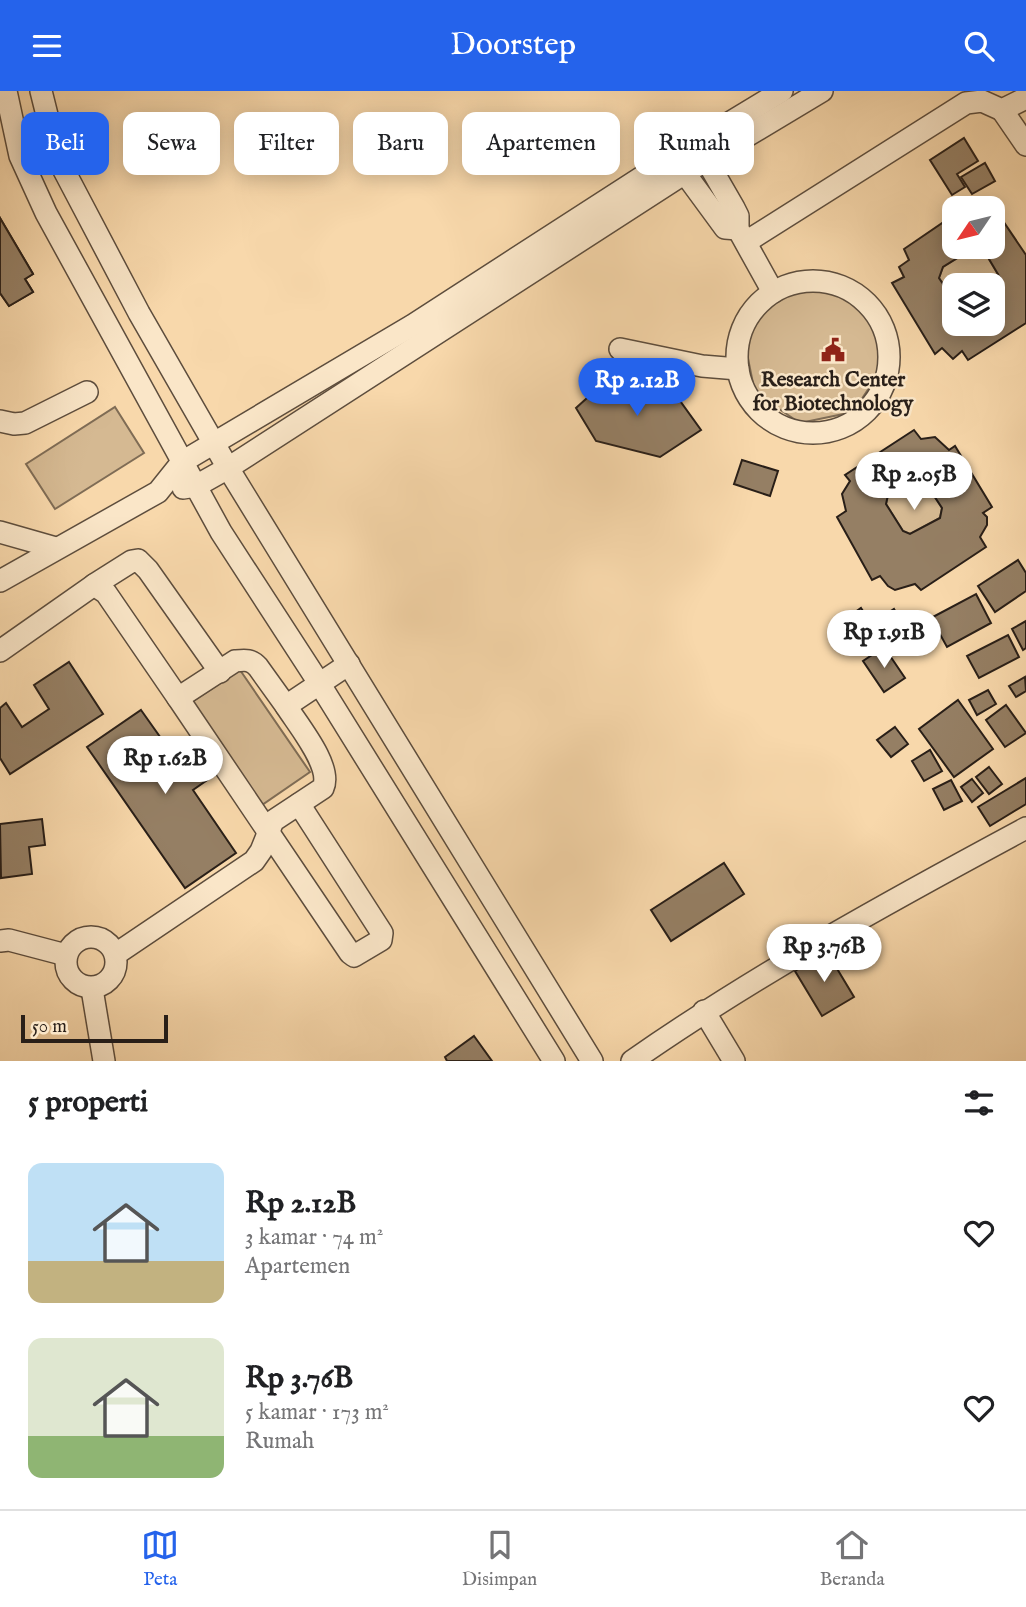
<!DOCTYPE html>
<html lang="id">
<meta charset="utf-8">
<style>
:root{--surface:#fff;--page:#f6f6f6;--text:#202124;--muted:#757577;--line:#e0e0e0;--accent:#2563eb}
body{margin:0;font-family:"IM FELL English",serif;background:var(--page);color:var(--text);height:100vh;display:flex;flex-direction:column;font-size:26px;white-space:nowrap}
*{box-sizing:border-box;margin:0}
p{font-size:23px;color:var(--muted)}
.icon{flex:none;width:38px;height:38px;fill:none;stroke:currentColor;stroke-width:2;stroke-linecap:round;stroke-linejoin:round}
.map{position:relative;height:970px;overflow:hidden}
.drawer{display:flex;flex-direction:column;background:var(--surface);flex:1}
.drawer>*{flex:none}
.banner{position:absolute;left:21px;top:21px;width:985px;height:63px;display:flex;gap:14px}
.needle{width:46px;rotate:235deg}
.fabs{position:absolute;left:942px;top:105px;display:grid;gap:14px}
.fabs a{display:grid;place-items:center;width:63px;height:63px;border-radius:14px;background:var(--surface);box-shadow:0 4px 18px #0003;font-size:35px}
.scale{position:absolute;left:21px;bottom:18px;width:147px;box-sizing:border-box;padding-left:7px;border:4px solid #291f18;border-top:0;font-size:19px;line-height:24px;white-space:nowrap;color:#291f18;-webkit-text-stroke:5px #fae6c8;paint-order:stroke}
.price{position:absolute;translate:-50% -60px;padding:0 16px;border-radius:24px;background:#fff;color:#222;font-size:23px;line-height:46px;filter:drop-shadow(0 2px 4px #0008)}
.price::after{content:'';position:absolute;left:50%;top:42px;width:21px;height:16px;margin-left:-10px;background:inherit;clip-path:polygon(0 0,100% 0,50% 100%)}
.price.current{background:var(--accent);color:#fff}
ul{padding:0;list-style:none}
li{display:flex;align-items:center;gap:21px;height:175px;padding:0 28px}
li span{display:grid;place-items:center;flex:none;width:196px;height:140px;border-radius:14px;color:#555}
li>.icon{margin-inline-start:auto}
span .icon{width:84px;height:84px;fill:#fffc;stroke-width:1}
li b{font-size:30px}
h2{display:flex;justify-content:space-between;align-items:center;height:84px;padding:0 28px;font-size:30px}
.tag{padding:0 24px;border-radius:14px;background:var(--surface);box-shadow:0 4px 18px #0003;font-size:24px;line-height:63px}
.tag.current{background:var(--accent);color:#fff}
header{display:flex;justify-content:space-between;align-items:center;height:91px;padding:0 28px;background:var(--accent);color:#fff;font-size:32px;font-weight:600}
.tabs{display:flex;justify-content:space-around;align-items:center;height:98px;border-top:2px solid var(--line);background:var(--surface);font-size:19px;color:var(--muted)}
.tabs a{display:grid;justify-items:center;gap:4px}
.tabs .current{color:var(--accent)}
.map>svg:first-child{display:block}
.green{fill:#d5b992;stroke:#7f6c55;stroke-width:2}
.building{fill:#957f64;stroke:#291f18;stroke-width:2;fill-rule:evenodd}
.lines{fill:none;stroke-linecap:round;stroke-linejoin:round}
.minor-casing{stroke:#5d4d3d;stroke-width:24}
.minor{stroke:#fae6c8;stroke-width:21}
.labels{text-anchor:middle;stroke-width:5;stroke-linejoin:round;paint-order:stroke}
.poi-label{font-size:21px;font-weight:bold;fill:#291f18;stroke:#fae6c8}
</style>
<header><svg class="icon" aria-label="menu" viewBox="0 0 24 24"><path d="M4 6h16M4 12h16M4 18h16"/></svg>Doorstep<svg class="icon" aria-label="search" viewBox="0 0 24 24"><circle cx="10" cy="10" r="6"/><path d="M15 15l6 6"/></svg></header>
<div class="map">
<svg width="1026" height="970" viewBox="0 0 1026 970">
<rect width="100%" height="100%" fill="#f8d8ab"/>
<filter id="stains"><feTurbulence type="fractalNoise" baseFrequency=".00286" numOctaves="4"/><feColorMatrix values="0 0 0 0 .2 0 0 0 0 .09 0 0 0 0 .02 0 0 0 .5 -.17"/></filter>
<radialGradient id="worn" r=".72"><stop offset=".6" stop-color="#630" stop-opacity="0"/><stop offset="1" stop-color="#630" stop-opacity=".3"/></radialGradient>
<g class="green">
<path d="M975 156 983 158 1002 190 1000 200 992 204V194H954V209L939 187 943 176Z"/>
<path d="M827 193 872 223 883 276 853 321 800 332 755 302 744 248 774 203Z"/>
<path d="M115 316 144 362 55 418 26 373Z"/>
<path d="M916 387 923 388 942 417 940 427 910 443 903 440 886 413 888 404Z"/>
<path d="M240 579 310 681 259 716 189 613Z"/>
</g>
<g class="building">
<path d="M964 47 978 70 957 83 965 96 952 104 930 69Z"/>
<path d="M985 72 995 90 972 103 961 86Z"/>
<path d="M997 121 1026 164V232L968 269 962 260 953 268 942 257 935 263 892 192 904 186 899 176 909 169 904 158 954 124V156H992V125ZM975 156 983 158 1002 190 1000 200 992 204V233H954V209L939 187 943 176Z"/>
<path d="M0 127 33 183 25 188 33 201 9 215 0 202Z"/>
<path d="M0 127 33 183 25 188 33 201 9 215 0 202Z"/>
<path d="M609 287 675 303 701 339 660 366 596 350 576 317Z"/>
<path d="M914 339 921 348 935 346 949 359 955 355 992 416 983 422 987 426V434L980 446 986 456 921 499 915 493 895 499 888 495 880 485 872 489 837 426 846 420 842 403 850 390 845 384ZM916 387 923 388 942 417 940 427 910 443 903 440 886 413 888 404Z"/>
<path d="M742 369 778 380 770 405 734 393Z"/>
<path d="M1018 469 1026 482V500L995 521 978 495Z"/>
<path d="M976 503 991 532 947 556 931 527Z"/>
<path d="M861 517 879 544 860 557 841 531Z"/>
<path d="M894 518 911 546 892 558 874 531Z"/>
<path d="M1026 530V557L1023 559 1012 538Z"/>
<path d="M1008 544 1019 566 979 587 967 565Z"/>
<path d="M884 556 905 587 884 601 863 570Z"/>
<path d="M69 571 103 623 10 683 0 667V617L6 612 22 636 49 618 34 594Z"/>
<path d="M1025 586 1026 600 1016 606 1009 595Z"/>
<path d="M988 599 996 613 977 624 969 609Z"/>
<path d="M958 609 993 658 954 686 919 638Z"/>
<path d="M1006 614 1026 642 1005 656 986 629Z"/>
<path d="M141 619 180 674 207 656 223 678 193 699 236 762 185 797 87 656Z"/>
<path d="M895 636 908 653 891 666 877 649Z"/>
<path d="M930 659 942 680 924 690 912 670Z"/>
<path d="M989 676 1002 693 989 703 976 686Z"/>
<path d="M1026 687V713L990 735 978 716Z"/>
<path d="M972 688 983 702 972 711 961 696Z"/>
<path d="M951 689 962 710 944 719 933 698Z"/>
<path d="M42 728 45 754 29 756 32 783 1 787 0 733Z"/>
<path d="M724 772 744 803 671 850 651 819Z"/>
<path d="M827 861 854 906 822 925 795 880Z"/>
<path d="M474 945 492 970H447L445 966Z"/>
</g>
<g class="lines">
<g class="minor-casing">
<g id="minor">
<path d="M6 0 20 65 46 122 221 441 319 592 554 970"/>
<path d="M41 0 58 68 139 222 228 377 592 970"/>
<path d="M1002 19 1026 54"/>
<path d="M700 58 734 117 738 125V138L773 201"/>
<path d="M678 73 725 137 738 138"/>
<path d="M746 151 966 12 982 10 1002 19 1026 7"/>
<circle cx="813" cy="266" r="76"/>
<path d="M620 258 702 275 738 278"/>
<path d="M0 330 14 333 25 332 87 301"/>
<path d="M183 397 196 395 228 377 685 82 822 0"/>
<path d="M0 441 56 457"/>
<path d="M0 490 158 401 182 371 413 234 673 66 782 0"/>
<path d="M94 494 132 470 138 469 148 479 220 581"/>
<path d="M0 560 94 494 106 502 178 607 235 570C245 569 251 568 258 576L286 615 349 573"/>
<path d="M178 607 350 862 354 865 381 849 382 842 299 713"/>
<circle cx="91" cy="871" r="25"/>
<path d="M0 850 9 849 66 864"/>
<path d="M116 863 254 770 261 760 273 730 323 697C333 676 298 634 286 615"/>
<path d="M92 898 104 970"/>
<path d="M704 920 734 970"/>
<path d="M632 970C757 883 892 809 1026 737"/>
</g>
</g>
<use href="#minor" class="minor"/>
</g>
<defs>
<g id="civic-bare" transform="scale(1.89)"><path d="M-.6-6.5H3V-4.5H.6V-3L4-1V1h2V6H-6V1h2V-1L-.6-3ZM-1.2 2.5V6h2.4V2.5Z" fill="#8f2418" stroke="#fae6c8" stroke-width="2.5" paint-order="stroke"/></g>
</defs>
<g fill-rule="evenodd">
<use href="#civic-bare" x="833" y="259"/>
</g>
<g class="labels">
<g class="poi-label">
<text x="833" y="295">Research Center<tspan x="833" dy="24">for Biotechnology</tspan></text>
</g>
</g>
<rect width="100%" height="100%" filter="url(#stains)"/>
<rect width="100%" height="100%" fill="url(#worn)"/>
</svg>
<div class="fabs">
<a><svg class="needle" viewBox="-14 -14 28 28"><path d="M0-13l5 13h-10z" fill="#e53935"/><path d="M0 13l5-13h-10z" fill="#757577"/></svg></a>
<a><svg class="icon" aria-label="layers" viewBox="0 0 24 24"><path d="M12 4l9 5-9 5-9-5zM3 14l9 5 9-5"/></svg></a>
</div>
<div class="scale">50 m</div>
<b class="price current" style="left:637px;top:327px">Rp 2.12B</b>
<b class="price" style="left:914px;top:421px">Rp 2.05B</b>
<b class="price" style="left:884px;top:579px">Rp 1.91B</b>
<b class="price" style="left:165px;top:705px">Rp 1.62B</b>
<b class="price" style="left:824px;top:893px">Rp 3.76B</b>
<div class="banner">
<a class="tag current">Beli</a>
<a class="tag">Sewa</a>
<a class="tag">Filter</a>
<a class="tag">Baru</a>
<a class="tag">Apartemen</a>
<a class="tag">Rumah</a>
</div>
</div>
<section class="drawer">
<h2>5 properti<svg class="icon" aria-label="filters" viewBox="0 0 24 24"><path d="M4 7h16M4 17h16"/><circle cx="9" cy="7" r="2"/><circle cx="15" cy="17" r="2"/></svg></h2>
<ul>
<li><span style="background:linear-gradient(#bfe0f5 70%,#c2b280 0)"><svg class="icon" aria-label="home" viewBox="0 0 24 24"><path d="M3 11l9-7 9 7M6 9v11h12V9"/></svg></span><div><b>Rp 2.12B</b><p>3 kamar · 74 m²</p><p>Apartemen</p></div><svg class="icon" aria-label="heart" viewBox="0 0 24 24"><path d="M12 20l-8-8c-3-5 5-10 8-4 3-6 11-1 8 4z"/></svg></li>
<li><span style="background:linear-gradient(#dfe7d0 70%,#8fb573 0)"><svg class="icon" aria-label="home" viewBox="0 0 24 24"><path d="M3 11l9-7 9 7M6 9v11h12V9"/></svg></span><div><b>Rp 3.76B</b><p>5 kamar · 173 m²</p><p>Rumah</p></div><svg class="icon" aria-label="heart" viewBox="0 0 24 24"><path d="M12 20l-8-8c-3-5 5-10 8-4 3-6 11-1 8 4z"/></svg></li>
</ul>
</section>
<nav class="tabs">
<a class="current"><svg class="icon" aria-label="map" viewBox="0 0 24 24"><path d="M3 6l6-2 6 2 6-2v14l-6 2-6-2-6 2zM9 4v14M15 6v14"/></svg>Peta</a>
<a><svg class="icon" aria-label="saved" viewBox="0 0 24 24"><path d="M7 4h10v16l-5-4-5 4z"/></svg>Disimpan</a>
<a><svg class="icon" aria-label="home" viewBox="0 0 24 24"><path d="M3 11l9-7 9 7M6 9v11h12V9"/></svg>Beranda</a>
</nav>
